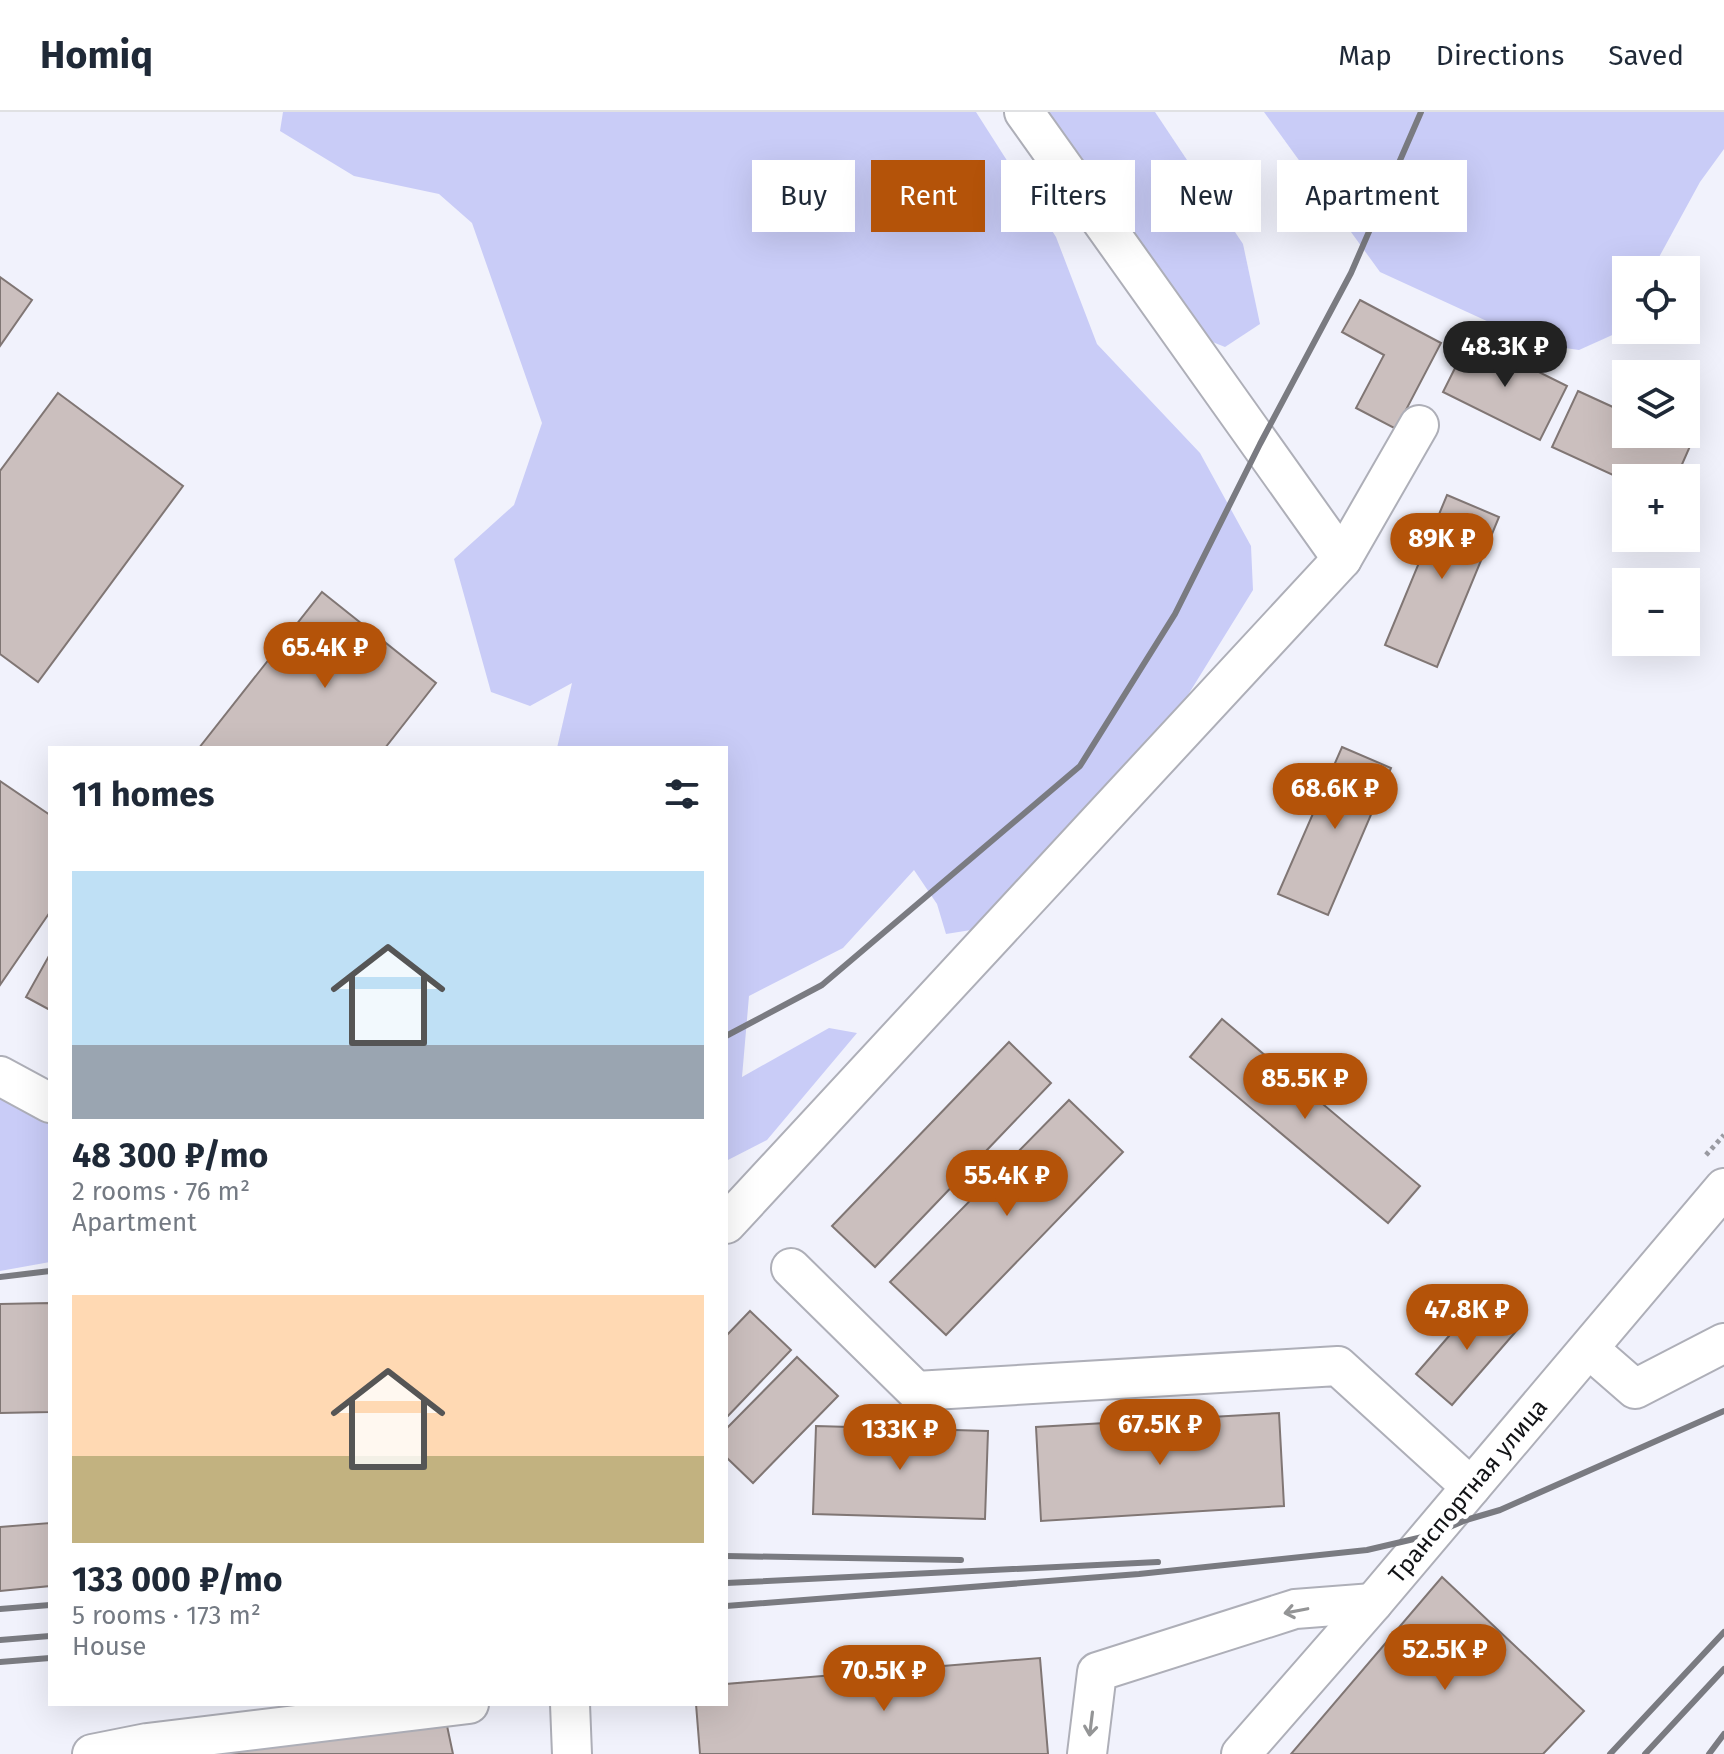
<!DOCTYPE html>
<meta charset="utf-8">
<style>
:root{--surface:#fff;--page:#f6f6f7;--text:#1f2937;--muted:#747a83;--line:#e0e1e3;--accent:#b45309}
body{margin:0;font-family:"Fira Sans",sans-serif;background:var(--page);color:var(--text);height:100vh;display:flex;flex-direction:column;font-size:30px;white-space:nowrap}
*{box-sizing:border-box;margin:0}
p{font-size:26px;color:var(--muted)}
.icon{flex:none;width:44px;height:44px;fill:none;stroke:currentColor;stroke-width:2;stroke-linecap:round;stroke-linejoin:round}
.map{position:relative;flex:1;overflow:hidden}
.drawer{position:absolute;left:48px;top:634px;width:680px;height:960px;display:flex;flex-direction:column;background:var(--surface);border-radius:0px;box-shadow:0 8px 32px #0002}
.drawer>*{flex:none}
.hud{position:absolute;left:752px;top:48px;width:760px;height:72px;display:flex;gap:16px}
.buttons{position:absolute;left:1612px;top:144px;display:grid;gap:16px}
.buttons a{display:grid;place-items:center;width:88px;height:88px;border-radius:0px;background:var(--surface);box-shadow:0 8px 32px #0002;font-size:40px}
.price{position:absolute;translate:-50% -68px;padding:0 18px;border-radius:28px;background:var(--accent);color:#fff;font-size:26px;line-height:52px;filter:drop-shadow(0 2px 4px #0008)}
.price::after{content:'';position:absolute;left:50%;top:48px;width:24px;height:18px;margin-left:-12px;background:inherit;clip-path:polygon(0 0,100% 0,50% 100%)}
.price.on{background:#222;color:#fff}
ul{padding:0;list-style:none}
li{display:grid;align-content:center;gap:16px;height:424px;padding:0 24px}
li span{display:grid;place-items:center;height:248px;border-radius:0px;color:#555}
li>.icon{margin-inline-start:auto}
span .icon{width:144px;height:144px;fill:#fffc;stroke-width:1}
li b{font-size:34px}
h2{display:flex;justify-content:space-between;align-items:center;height:96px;padding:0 24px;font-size:34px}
.pill{padding:0 28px;border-radius:0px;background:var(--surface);box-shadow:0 8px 32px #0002;font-size:28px;line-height:72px}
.pill.on{background:var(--accent);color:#fff}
header{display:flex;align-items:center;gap:48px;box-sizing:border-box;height:112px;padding:0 40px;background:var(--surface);border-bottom:2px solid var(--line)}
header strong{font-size:38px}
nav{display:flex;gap:44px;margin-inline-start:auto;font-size:28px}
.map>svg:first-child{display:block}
.green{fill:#c9ccf7}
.building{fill:#cbbfbe;stroke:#807674;stroke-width:2}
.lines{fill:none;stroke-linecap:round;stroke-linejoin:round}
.minor-casing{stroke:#aeafb8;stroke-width:42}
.path{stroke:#999aa1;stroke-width:5;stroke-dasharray:4 4;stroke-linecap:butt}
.minor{stroke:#fff;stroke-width:38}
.rail{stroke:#7a7b81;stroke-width:6}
.oneway{stroke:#949596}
.labels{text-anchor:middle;stroke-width:8;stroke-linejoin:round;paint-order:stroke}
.street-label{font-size:24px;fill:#121316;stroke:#fff}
</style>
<header>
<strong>Homiq</strong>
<nav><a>Map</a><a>Directions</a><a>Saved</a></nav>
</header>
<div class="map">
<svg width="1724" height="1642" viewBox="0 0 1724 1642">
<rect width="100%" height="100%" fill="#f1f2fc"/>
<g class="green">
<path d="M283 0H976L1056 125 1097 232 1200 341 1251 434 1253 478 1183 591 971 818 946 822 937 792 914 758 843 836 749 884 742 965 829 916 857 921 767 1028 726 1049V636H557L572 571 530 594 491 580 454 447 514 393 542 311 472 111 439 82 354 64 280 19Z"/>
<path d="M1045 0H1155L1243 132 1260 212 1225 235 1185 219Z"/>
<path d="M1264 0H1724V37L1700 70 1652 158H1626V207L1619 220 1579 238 1537 232 1380 160Z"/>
<path d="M0 953 50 983V1150L0 1159Z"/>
</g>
<g class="building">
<path d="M0 165 32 188 0 234Z"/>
<path d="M1360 188 1441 231 1396 317 1356 296 1384 243 1342 220Z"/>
<path d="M1470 226 1567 274 1540 328 1443 280Z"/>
<path d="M1578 279 1626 301V322H1670L1691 332 1676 366H1626V369L1552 335Z"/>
<path d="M58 281 183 374 38 570 0 542V359Z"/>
<path d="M1447 383 1499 405 1437 555 1385 533Z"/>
<path d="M322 480 436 571 385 636H199Z"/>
<path d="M1342 635 1391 656 1328 803 1278 782Z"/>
<path d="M0 669 50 703V800L0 873Z"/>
<path d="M50 842V898L26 885Z"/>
<path d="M1222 907 1420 1074 1388 1111 1190 945Z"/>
<path d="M1009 930 1051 971 875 1155 832 1114Z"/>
<path d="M1069 988 1123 1040 946 1223 890 1170Z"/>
<path d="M1482 1186 1518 1217 1452 1293 1416 1262Z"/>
<path d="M50 1191V1300L0 1301V1192Z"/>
<path d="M750 1199 791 1238 726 1306V1224Z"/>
<path d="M797 1245 838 1284 753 1371 726 1345V1317Z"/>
<path d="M1279 1301 1284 1394 1041 1409 1036 1315Z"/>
<path d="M816 1314 988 1319 985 1407 813 1402Z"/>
<path d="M50 1411V1474L0 1479V1415Z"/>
<path d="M1442 1465 1584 1599 1543 1642H1291Z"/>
<path d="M1040 1546 1048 1642H700L696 1592H726V1572Z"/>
<path d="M446 1609 453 1642H212Z"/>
</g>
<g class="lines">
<g class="minor-casing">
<g id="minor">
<path d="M1024 0 1342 447"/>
<path d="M0 964 50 991"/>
<path d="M726 1112 1342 447 1419 313"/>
<path d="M791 1156 916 1279 1338 1254 1471 1375"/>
<path d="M1589 1237 1635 1277 1724 1231"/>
<path d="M570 1592 572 1642"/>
<path d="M92 1642 147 1631 469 1592"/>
<path d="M1087 1642 1097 1560 1295 1497 1373 1491"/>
<path d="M1241 1642 1373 1491 1724 1076"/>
</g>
</g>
<path class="path" d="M1706 1043 1724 1023"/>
<use href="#minor" class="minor"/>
<g class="rail">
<path d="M726 924 822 873 1080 654 1175 502 1260 332 1351 161 1421 0"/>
<path d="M0 1165 50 1159"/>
<path d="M726 1444 961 1448"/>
<path d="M726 1471 1158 1450"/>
<path d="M726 1494 1139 1462 1367 1438 1431 1423 1466 1408 1500 1398 1724 1299"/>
<path d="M0 1497 50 1493"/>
<path d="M0 1528 50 1524"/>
<path d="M0 1550 50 1546"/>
<path d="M1610 1642 1724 1520"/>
<path d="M1645 1642 1724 1557"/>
<path d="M1709 1642 1724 1622"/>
</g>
</g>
<defs><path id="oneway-shaft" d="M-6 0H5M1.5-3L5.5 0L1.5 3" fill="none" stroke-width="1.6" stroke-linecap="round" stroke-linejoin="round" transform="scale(2)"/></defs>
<g class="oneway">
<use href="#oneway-shaft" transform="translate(1296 1499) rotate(169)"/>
<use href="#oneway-shaft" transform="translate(1091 1612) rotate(97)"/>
</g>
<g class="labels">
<g class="street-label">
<text transform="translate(1468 1379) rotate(-50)" y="8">Транспортная улица</text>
</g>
</g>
</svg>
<div class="buttons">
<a><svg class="icon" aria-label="locate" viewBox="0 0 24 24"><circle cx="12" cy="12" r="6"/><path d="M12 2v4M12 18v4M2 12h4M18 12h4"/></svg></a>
<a><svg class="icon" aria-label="layers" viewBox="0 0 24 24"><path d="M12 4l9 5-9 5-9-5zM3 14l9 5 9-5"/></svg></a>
<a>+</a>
<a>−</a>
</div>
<b class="price on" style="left:1505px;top:277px">48.3K ₽</b>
<b class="price" style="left:1442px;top:469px">89K ₽</b>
<b class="price" style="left:325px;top:578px">65.4K ₽</b>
<b class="price" style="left:1335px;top:719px">68.6K ₽</b>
<b class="price" style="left:1305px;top:1009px">85.5K ₽</b>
<b class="price" style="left:1007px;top:1106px">55.4K ₽</b>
<b class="price" style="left:1467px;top:1240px">47.8K ₽</b>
<b class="price" style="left:1160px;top:1355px">67.5K ₽</b>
<b class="price" style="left:900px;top:1360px">133K ₽</b>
<b class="price" style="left:1445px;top:1580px">52.5K ₽</b>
<b class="price" style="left:884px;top:1601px">70.5K ₽</b>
<div class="hud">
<a class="pill">Buy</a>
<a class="pill on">Rent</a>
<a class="pill">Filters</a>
<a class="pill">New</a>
<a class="pill">Apartment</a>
</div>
<section class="drawer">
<h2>11 homes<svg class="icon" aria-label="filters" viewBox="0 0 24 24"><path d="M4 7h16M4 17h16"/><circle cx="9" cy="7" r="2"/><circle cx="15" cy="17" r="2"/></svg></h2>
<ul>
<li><span style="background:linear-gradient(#bfe0f5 70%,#9aa5b1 0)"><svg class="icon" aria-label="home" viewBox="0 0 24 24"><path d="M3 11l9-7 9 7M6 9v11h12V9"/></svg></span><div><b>48 300 ₽/mo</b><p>2 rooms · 76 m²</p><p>Apartment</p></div></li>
<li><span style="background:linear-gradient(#ffd9b3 65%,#c2b280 0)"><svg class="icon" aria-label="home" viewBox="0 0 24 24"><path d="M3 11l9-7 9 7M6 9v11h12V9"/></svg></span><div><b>133 000 ₽/mo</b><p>5 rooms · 173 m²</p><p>House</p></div></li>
</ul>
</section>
</div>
